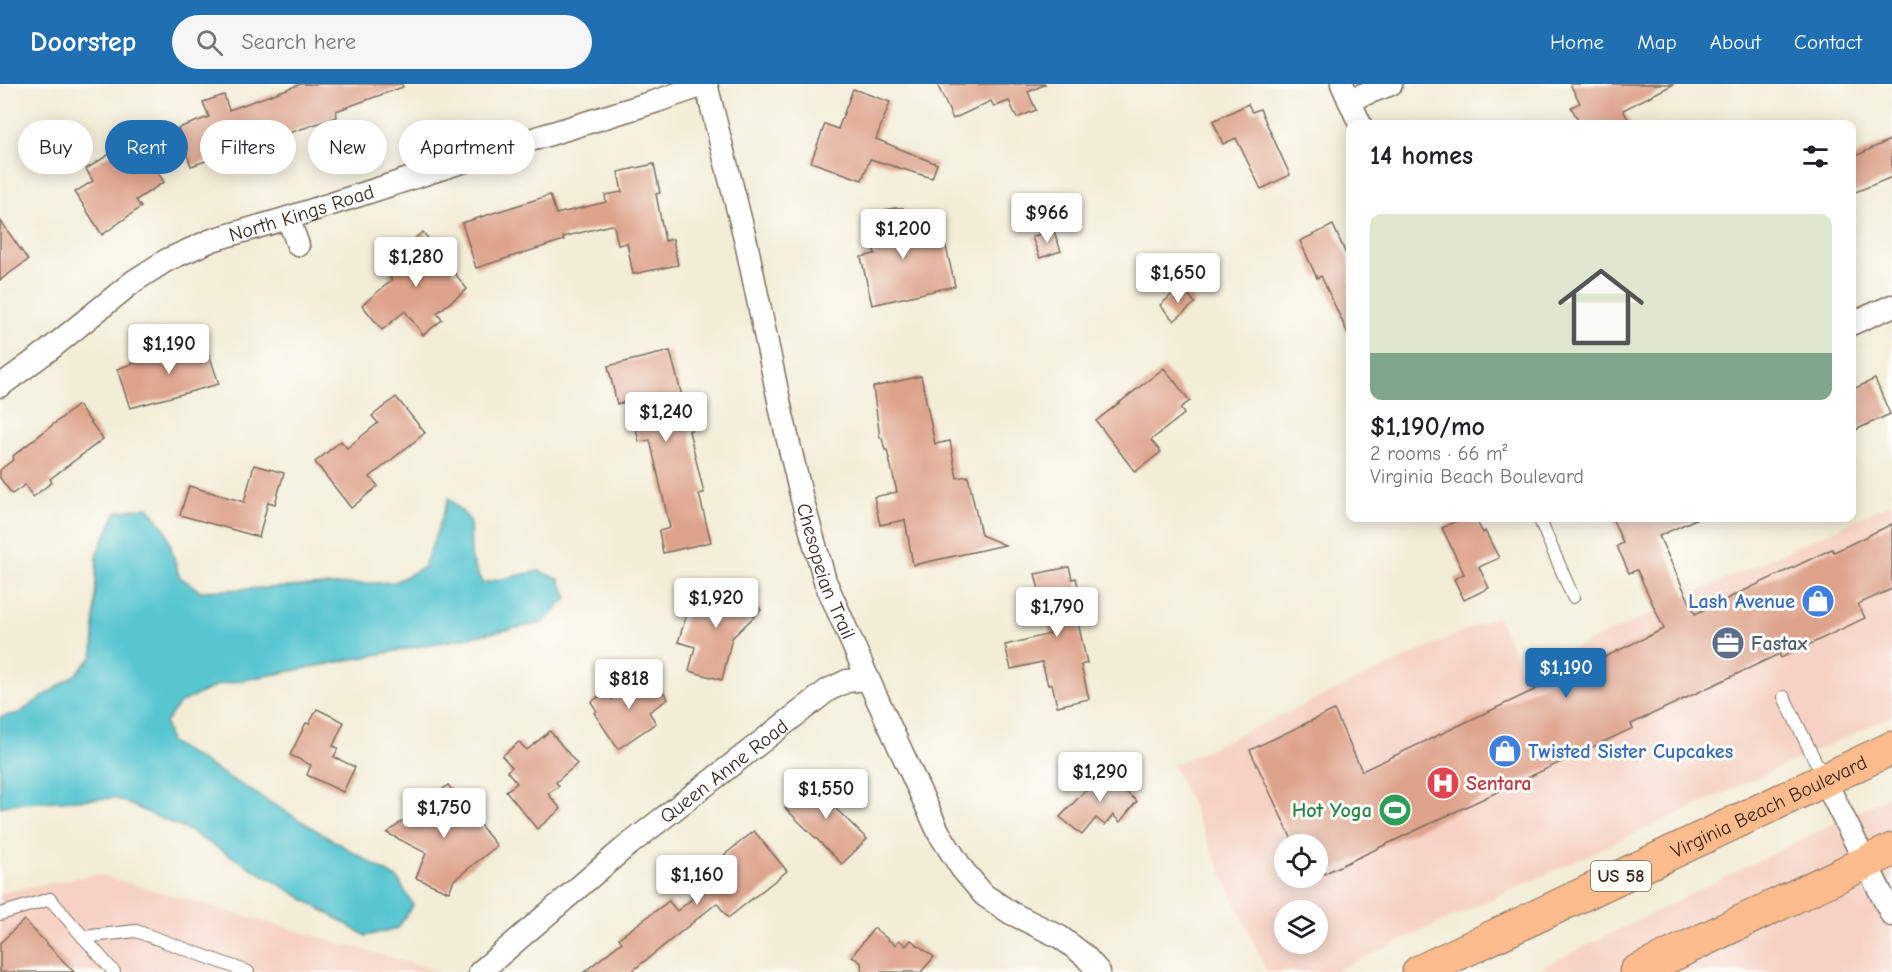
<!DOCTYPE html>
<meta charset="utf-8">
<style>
:root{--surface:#fff;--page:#f6f6f6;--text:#202124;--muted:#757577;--accent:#1f6fb2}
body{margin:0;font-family:"Comic Neue",sans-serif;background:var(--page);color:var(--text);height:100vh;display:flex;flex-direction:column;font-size:22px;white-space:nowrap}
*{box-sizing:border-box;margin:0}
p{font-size:20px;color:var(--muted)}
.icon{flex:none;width:33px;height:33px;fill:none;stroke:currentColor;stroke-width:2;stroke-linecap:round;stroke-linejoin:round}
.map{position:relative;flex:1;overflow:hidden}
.sheet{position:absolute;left:1346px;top:36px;width:510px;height:402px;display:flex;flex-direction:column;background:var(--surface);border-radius:12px;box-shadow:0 3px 15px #0003}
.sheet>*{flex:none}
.top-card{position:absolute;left:18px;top:36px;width:570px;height:54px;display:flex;gap:12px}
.controls{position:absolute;left:1274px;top:750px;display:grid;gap:12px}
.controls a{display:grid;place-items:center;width:54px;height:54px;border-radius:50%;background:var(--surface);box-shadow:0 3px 15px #0003;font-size:30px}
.price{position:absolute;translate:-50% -51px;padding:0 14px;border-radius:6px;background:#fff;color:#222;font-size:20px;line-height:39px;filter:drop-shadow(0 2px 3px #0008)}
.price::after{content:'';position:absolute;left:50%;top:36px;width:18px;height:14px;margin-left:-9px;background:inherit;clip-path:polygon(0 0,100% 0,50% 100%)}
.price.current{background:var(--accent);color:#fff}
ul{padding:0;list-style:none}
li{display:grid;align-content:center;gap:12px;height:318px;padding:0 24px}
li span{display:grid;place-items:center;height:186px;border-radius:12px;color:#555}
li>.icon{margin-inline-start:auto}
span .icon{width:108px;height:108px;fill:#fffc;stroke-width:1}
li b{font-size:26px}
h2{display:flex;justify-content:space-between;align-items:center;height:72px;padding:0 24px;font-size:26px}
.pill{padding:0 21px;border-radius:27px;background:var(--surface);box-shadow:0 3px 15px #0003;font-size:21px;line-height:54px}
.pill.current{background:var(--accent);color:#fff}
header{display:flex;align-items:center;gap:36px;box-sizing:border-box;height:84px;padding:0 30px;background:var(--accent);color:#fff}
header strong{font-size:28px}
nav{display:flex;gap:33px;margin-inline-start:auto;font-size:21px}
.search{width:420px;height:54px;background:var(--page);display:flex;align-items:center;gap:15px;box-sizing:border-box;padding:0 21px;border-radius:33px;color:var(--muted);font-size:22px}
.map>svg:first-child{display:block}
.built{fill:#f6d2c4;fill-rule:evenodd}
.water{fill:#59c6d1;stroke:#4a7878;stroke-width:1.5}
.building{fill:#dea38b}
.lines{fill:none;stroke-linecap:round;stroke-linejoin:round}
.service-casing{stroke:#7b6e5f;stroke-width:14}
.minor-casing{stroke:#7b6e5f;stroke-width:25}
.primary-casing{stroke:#7b6e5f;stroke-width:35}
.service{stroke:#fff;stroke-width:12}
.minor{stroke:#fff;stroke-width:22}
.primary{stroke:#fbbb8c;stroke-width:33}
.labels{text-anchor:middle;stroke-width:6;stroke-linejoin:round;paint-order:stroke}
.shield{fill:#fdfcf7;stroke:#75695f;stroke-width:1.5}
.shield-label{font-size:18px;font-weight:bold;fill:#3b2a1e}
.street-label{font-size:20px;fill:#3b2a1e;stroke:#fdfcf7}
.shop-label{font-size:20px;font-weight:bold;fill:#366cbe;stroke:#fdfcf7;text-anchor:end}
.service-label{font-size:20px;font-weight:bold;fill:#4e5e75;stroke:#fdfcf7;text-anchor:start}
.health-label{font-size:20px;font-weight:bold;fill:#be3a42;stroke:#fdfcf7;text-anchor:start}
.leisure-label{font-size:20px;font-weight:bold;fill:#27864d;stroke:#fdfcf7;text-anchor:end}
</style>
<header>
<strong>Doorstep</strong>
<div class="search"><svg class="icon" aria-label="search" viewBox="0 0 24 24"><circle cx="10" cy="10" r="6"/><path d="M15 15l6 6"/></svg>Search here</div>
<nav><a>Home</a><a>Map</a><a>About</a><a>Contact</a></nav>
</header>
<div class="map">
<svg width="1892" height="888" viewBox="0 0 1892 888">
<rect width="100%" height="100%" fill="#fdfcf7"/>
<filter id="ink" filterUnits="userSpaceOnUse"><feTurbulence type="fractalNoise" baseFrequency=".0167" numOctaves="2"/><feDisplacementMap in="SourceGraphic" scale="12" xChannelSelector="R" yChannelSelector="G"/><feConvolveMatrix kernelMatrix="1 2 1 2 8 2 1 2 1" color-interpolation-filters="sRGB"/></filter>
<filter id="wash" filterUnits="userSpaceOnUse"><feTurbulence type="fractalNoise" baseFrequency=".008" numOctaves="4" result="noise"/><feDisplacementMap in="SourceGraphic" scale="24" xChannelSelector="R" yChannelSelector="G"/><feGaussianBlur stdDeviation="1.35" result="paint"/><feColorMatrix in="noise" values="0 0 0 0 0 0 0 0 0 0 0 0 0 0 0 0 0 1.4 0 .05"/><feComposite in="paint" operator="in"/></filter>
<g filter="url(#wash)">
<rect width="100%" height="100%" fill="#f3edd7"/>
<g class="built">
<path d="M1892 419V632L1333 888H1267L1173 681 1497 532 1523 588ZM1284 760H1317V794H1284ZM1284 826H1317V860H1284Z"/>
<path d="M1892 711V888H1533Z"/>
<path d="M97 790 442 888H0V809Z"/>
</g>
<path class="water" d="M449 414 470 436 471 473 482 499 539 487 559 495 568 513 542 539 218 601 180 619 165 639 170 658 398 795 413 821 398 844 366 852 189 747 115 714 19 719 0 723V633L19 629 76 590 93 572 97 469 117 428 148 423 166 446 179 492 200 507 395 498 424 483Z"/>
<g id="blocks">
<g class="building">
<path d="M301 0H402L403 3 336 27 337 33 191 82 178 44 209 33 203 18 224 11 229 26Z"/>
<path d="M937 0H1046L1028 8 1036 26 1017 34 1009 17 994 23 991 17 953 35Z"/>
<path d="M1570 0H1674L1623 26 1631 40H1580L1571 23 1580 19Z"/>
<path d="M853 5 890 18 876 55 937 80 932 94 870 75 862 96 811 78 825 40 838 45Z"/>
<path d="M1248 20 1252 28 1260 25 1290 91 1261 105 1236 54 1223 60 1213 37Z"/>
<path d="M133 50 164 98 136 116 141 123 102 151 75 108 93 97 86 85 116 66 114 63Z"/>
<path d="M1892 55V93L1851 110V74Z"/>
<path d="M654 80 660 109 656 110 665 157 673 155 678 181 633 190 627 159 618 161 614 142 611 141 563 153 564 156 476 184 462 139 550 111 556 130 606 118 605 111 622 108 618 88Z"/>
<path d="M894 124H903L907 144 911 143 915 161 944 154 955 202 872 221 861 173 875 170 866 131Z"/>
<path d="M0 136 28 176 0 196Z"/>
<path d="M1333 141 1350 179V254L1321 192 1317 194 1300 157Z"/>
<path d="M1053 145 1061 167 1040 174 1032 153Z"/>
<path d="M423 148 467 205 437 229 442 236 423 251 405 227 382 246 362 221 392 196 388 191 403 179 395 170Z"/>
<path d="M1182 202 1195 219 1174 237 1160 221Z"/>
<path d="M204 255 219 300 130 324 117 285Z"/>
<path d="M670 267 691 346 689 347 704 409 699 410 711 458 663 469 659 447 670 444 650 356 639 358 630 317 617 320 608 282Z"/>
<path d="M1164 284 1190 317 1180 324 1184 330 1151 356 1161 368 1135 388 1096 337Z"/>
<path d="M921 292 935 360 950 357 957 394 968 392 981 451 1005 461 913 481 905 436 880 441 874 413 897 408 887 366H885L882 354H880L873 303Z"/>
<path d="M1875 295 1890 330 1851 348V306Z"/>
<path d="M396 313 425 349 370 393 378 402 351 424 315 378 341 357 347 364 378 339 372 332Z"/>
<path d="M78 321 103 355 50 395 52 398 33 413 25 401 12 410 0 394V386L14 375 13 372Z"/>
<path d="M254 381 284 389 275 420 268 418 259 453 180 431 189 402 244 418Z"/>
<path d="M1462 434H1475L1483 449 1485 447 1499 474 1479 483 1489 504 1464 516 1454 495 1464 490 1442 444Z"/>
<path d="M1612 434H1698L1659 452 1695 530 1832 465 1834 468 1892 440V505L1858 520 1865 534 1781 574 1779 570 1631 640 1633 644 1317 793V760H1294L1250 666 1334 626 1362 687 1664 545 1637 486 1629 489 1617 462 1623 459Z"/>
<path d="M1069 483 1072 495 1076 494 1085 532 1077 534 1087 579 1081 581 1089 615 1057 622 1052 600 1048 601 1042 578 1011 585 1005 561 1050 550 1035 490Z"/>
<path d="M734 497 761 526 732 554 722 596 689 587 695 563 678 558 691 517 709 522Z"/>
<path d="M651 589 668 615 649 628 656 639 618 665 594 629 597 627 591 618 607 607 612 615Z"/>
<path d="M317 625 344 638 333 662 338 664 334 673 355 683 343 708 307 691 311 681 290 671 306 639 309 640Z"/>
<path d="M550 647 577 680 556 698 559 702 548 710 561 725 537 745 506 707 517 699 507 687 512 683 502 672 519 658 527 666Z"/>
<path d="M1106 685 1126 702 1123 706 1137 717 1120 738 1113 731 1105 741 1096 734 1082 751 1060 733Z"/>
<path d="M819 690 838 710 830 719 867 755 842 780 785 724Z"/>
<path d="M448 701 497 762 454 796 449 808 416 794 426 769 387 749Z"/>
<path d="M754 747 787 787 728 834 717 819 631 888H584L622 858 619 854 669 817 677 827 733 782 724 771Z"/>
<path d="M24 836 74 888H0V859Z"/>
<path d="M874 844 895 861 899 856 906 862 911 856 934 873 921 888H862L861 879 852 872Z"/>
</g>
</g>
</g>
<g filter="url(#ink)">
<use href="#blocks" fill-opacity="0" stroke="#7b6e5f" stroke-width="1.5"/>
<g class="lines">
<g class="service-casing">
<g id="service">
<path d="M1539 434 1573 513"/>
<path d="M1784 613 1824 695"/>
<path d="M0 830 50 815 114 888"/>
<path d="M83 853 136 847 248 888"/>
</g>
</g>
<g class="minor-casing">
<g id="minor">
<path id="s1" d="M706 0 746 158 782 331 802 415 825 497 868 595 939 749 962 785 984 811 1011 829 1060 853 1084 871 1099 888"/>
<path d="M1342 0 1360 40"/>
<path d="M1349 16 1391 0"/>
<path d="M288 134 298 161"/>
<path d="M1851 240 1892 222"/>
<path id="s2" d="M0 302 49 266 134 197 167 176 212 156 288 134 511 62 657 17 706 0"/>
<path d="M1824 695 1892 831"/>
<path id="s3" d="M480 888 622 766 828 606 847 597 868 595"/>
</g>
</g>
<g class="primary-casing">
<g id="primary">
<path id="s4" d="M1419 888 1892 664"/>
<path d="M1636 888 1892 766"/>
</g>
</g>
<use href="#service" class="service"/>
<use href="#minor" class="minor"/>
<use href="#primary" class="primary"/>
</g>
</g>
<defs>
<g id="shop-disc" transform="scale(1.725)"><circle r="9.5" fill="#3f7fe0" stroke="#fdfcf7"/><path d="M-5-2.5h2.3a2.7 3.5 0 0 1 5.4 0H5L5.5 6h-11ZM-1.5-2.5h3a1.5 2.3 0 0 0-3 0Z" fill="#fff"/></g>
<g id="office-disc" transform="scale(1.725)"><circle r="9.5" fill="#5c6f8a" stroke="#fdfcf7"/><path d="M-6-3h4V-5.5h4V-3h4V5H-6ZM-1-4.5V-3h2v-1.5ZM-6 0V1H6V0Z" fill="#fff"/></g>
<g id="hospital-disc" transform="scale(1.725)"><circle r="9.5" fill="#e0444e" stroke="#fdfcf7"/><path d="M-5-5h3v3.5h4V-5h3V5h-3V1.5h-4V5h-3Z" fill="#fff"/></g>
<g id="stadium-disc" transform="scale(1.725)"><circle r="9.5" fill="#2e9e5b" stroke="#fdfcf7"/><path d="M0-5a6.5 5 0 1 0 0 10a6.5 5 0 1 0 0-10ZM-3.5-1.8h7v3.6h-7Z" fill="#fff"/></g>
</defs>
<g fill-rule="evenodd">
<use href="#shop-disc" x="1818" y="517"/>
<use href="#office-disc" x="1728" y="559"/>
<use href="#shop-disc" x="1505" y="667"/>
<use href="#hospital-disc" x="1443" y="699"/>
<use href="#stadium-disc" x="1395" y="726"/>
</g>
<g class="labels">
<rect class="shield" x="1591" y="777" width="60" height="30" rx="4.5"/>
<g class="shield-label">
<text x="1621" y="798">US 58</text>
</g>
<g class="street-label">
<text dy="7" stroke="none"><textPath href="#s2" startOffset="352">North Kings Road</textPath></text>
<text dy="7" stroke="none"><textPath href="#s1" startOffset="502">Chesopeian Trail</textPath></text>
<text dy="7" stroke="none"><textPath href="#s3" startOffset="316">Queen Anne Road</textPath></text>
<text dy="7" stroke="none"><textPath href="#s4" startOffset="387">Virginia Beach Boulevard</textPath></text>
</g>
<g class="shop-label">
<text x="1795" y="524">Lash Avenue</text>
<text x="1528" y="674" text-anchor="start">Twisted Sister Cupcakes</text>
</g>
<g class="service-label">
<text x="1751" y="566">Fastax</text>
</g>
<g class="health-label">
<text x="1466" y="706">Sentara</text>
</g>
<g class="leisure-label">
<text x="1372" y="733">Hot Yoga</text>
</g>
</g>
</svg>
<div class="controls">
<a><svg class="icon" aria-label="locate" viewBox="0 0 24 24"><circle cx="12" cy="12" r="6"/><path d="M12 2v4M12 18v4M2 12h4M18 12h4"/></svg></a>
<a><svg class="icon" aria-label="layers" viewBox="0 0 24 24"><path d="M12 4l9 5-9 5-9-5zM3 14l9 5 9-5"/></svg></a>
</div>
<b class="price" style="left:1047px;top:160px">$966</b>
<b class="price" style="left:903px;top:176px">$1,200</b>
<b class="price" style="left:416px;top:204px">$1,280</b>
<b class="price" style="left:1178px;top:220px">$1,650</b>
<b class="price" style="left:169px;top:291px">$1,190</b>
<b class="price" style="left:666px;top:359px">$1,240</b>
<b class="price" style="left:716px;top:545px">$1,920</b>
<b class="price" style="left:1057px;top:554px">$1,790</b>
<b class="price current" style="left:1566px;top:615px">$1,190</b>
<b class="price" style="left:629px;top:626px">$818</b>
<b class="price" style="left:1100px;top:719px">$1,290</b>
<b class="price" style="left:826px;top:736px">$1,550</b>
<b class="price" style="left:444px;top:755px">$1,750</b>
<b class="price" style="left:697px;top:822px">$1,160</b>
<div class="top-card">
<a class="pill">Buy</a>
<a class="pill current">Rent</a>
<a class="pill">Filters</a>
<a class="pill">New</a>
<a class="pill">Apartment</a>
</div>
<section class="sheet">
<h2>14 homes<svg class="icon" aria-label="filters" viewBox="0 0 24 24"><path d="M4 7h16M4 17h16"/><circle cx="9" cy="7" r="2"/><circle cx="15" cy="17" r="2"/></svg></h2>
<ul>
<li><span style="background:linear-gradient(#dfe7d0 75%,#7fa58c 0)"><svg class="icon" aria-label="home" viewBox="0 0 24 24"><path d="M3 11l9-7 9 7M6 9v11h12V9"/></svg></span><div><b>$1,190/mo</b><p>2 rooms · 66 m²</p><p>Virginia Beach Boulevard</p></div></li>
</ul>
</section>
</div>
